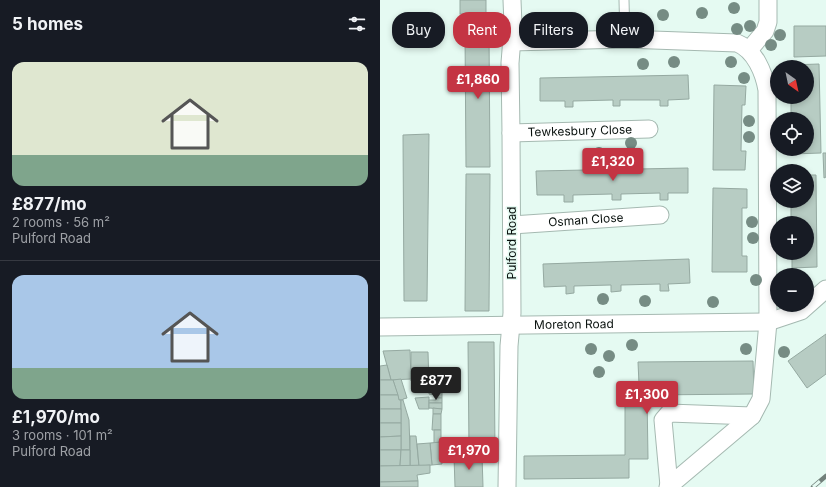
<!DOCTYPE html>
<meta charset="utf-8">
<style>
:root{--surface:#171b24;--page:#20242c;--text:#f1f3f6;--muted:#9ea1a6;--line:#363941;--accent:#c43443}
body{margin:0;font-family:Inter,sans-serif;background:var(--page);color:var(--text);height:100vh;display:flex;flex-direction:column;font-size:15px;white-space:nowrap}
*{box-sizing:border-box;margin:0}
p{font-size:13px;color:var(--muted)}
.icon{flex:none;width:22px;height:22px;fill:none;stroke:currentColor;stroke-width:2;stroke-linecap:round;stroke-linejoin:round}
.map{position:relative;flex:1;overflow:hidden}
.drawer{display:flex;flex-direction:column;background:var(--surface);width:380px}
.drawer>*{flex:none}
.hud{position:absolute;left:12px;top:12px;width:374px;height:36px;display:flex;gap:8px}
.needle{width:26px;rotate:147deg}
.tools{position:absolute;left:390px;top:60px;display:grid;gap:8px}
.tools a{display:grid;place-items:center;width:44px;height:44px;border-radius:50%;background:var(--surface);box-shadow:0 2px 6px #0003;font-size:20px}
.price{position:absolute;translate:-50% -34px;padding:0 9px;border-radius:4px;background:var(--accent);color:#fff;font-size:13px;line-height:26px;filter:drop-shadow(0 1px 2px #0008)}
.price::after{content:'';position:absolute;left:50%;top:24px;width:12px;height:9px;margin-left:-6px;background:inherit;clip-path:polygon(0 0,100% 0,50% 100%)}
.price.selected{background:#222;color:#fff}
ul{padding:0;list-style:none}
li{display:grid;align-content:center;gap:8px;height:212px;padding:0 12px}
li+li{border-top:1px solid var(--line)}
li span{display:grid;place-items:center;height:124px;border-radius:12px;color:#555}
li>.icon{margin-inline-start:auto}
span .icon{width:72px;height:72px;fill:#fffc;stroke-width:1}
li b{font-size:17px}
h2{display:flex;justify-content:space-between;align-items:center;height:48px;padding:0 12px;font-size:17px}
.tag{padding:0 14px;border-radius:16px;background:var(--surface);box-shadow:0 2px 6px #0003;font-size:14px;line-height:36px}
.tag.selected{background:var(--accent);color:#fff}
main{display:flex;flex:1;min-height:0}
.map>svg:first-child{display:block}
.building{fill:#b7ccc3;stroke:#95a9a1}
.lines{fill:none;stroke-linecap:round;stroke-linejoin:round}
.lane-casing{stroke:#a5b9b1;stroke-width:11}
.street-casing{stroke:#a5b9b1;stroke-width:19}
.lane{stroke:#fff;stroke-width:9}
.street{stroke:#fff;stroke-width:17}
.rail-casing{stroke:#72807b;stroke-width:4.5}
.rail{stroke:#e5faf2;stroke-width:3;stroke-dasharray:9;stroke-linecap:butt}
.tree{fill:#768c84}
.labels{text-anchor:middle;stroke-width:3;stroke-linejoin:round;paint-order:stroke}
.street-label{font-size:12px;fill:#08100d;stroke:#e5faf2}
</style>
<main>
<section class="drawer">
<h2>5 homes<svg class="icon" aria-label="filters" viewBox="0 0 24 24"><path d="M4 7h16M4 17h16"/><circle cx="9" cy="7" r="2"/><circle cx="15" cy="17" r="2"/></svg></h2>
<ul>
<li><span style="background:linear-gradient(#dfe7d0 75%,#7fa58c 0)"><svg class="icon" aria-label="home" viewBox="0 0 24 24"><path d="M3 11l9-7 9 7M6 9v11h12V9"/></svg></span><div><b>£877/mo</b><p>2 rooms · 56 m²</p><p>Pulford Road</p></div></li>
<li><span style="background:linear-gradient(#a9c7e8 75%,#7fa58c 0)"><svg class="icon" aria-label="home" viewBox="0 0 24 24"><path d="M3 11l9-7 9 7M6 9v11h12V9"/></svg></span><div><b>£1,970/mo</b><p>3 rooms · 101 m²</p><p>Pulford Road</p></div></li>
</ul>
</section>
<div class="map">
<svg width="446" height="487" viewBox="0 0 446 487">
<rect width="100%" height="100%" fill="#e5faf2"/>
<g class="building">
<rect x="80" y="0" width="26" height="14"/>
<path d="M414 26H446V56L414 57Z"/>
<path d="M85 34H109L110 167H86Z"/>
<path d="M439 64 441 153 412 154V149H427V119H411V97H427V67H410V65Z"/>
<path d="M308 75 309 99 288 100V106H280V100H240V106H233V100L193 101V107H185V101H160V78Z"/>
<path d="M334 85 366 86 365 105H362L361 151H366L365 170H333Z"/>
<path d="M49 134 47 301H24L23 135Z"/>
<path d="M443 153H446V177L444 178Z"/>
<path d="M308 168V193H288V200H280V193L241 194V200H232V194L193 195V202H184V195H157L156 171Z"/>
<path d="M86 174H110L109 311H85Z"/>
<path d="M427 175H436L437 267 412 268V253H427V223H411V201H427Z"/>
<path d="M333 188 367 189V208H362V256H367V272H332Z"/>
<path d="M309 259 310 283 288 284 289 291H280V284L241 285V291L231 292V285L194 286V293L186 294V286L164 287 163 264Z"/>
<path d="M446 334V374L427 388 408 361Z"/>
<path d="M88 342H114L115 449 89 450Z"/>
<path d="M30 350 31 379 11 380 3 351Z"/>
<path d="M31 352H48L49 385H34V381H31Z"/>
<path d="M373 361 374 394 267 395 268 459H249V478L144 479V456L245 455V385L259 384 258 362Z"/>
<path d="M7 365 11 380H0V366Z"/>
<path d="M21 379 27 398 23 399V400H19L13 380Z"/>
<path d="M0 380H13L18 395H0Z"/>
<path d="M49 385H62V398H56V395L49 394Z"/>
<path d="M0 395H18L19 400H21V409H0Z"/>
<path d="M49 397V409H39L35 398Z"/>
<path d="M56 398H62V403H49V400H56Z"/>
<path d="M21 400H23L29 420 30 450H21Z"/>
<path d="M49 403H62V409L49 408Z"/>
<path d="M53 408 62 409 61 414H53Z"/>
<rect x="0" y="409" width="21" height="14"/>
<path d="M53 414H61V430H52Z"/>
<path d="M0 423H21V436L0 437Z"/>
<path d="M54 430H61V442L54 443Z"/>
<path d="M21 436V450H0V437Z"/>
<path d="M30 436H36L39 466H30Z"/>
<path d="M61 442 62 464 52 465 50 443Z"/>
<path d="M50 443 52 465 39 466 37 444Z"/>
<path d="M0 450H21L20 466H0Z"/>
<path d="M21 450H30V466H20Z"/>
<path d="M102 455 103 487H75L74 456Z"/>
<path d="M50 465V473L37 475 38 481 0 482V466Z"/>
<path d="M38 481V487H0V482Z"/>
</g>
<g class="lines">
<g class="lane-casing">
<path id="lane" d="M244 0 245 39"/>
</g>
<g class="street-casing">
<g id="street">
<path d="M132 42 245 39 357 43C375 50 384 73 387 90L388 322 381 399 372 416 288 487"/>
<path d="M369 50 385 31 388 22V0"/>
<path id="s1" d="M131 133 269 129"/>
<path id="s2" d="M132 225 280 215"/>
<path id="s3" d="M0 327 388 322 421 311 446 289"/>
<path d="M289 486 283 420 289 413 372 416"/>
<path d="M127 487 129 346 132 313 131 133 130 63 133 25 132 0"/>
</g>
</g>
<use href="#lane" class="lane"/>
<use href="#street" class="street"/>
<g class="rail-casing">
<path id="rail" d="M433 487 446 476"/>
</g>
<use href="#rail" class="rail"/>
</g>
<g class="tree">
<circle cx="354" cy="8" r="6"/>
<circle cx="322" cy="13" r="6"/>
<circle cx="283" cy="15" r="6"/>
<circle cx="370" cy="26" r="6"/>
<circle cx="357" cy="29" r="6"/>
<circle cx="400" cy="35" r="6"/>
<circle cx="391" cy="45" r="6"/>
<circle cx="294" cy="62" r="6"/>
<circle cx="351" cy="62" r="6"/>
<circle cx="263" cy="64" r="6"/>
<circle cx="364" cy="78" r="6"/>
<circle cx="369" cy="121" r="6"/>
<circle cx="369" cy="137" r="6"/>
<circle cx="251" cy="143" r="6"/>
<circle cx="219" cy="153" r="6"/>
<circle cx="372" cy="222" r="6"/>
<circle cx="373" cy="238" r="6"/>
<circle cx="376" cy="280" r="6"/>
<circle cx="223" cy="299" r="6"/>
<circle cx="265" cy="301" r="6"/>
<circle cx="333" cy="302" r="6"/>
<circle cx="252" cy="345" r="6"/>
<circle cx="211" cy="349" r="6"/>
<circle cx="366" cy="349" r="6"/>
<circle cx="404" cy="352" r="6"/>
<circle cx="229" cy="356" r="6"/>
<circle cx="219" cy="372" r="6"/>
</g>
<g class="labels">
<g class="street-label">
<text dy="4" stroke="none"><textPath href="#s1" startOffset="69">Tewkesbury Close</textPath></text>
<text dy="4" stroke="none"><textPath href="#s2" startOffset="74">Osman Close</textPath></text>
<text transform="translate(132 243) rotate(-90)" y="4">Pulford Road</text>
<text dy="4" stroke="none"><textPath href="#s3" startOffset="194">Moreton Road</textPath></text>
</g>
</g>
</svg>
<div class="tools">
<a><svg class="needle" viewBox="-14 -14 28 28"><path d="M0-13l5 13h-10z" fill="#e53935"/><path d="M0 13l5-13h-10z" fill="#9ea1a6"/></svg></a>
<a><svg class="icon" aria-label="locate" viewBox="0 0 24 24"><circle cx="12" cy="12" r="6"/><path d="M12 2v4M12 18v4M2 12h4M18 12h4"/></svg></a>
<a><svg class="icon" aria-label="layers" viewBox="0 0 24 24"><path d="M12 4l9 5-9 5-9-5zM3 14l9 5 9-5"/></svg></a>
<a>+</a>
<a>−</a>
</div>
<b class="price" style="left:98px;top:100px">£1,860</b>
<b class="price" style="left:233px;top:182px">£1,320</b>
<b class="price selected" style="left:56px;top:401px">£877</b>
<b class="price" style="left:267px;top:415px">£1,300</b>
<b class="price" style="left:89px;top:471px">£1,970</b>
<div class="hud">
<a class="tag">Buy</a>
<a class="tag selected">Rent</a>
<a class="tag">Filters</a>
<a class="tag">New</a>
</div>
</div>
</main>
